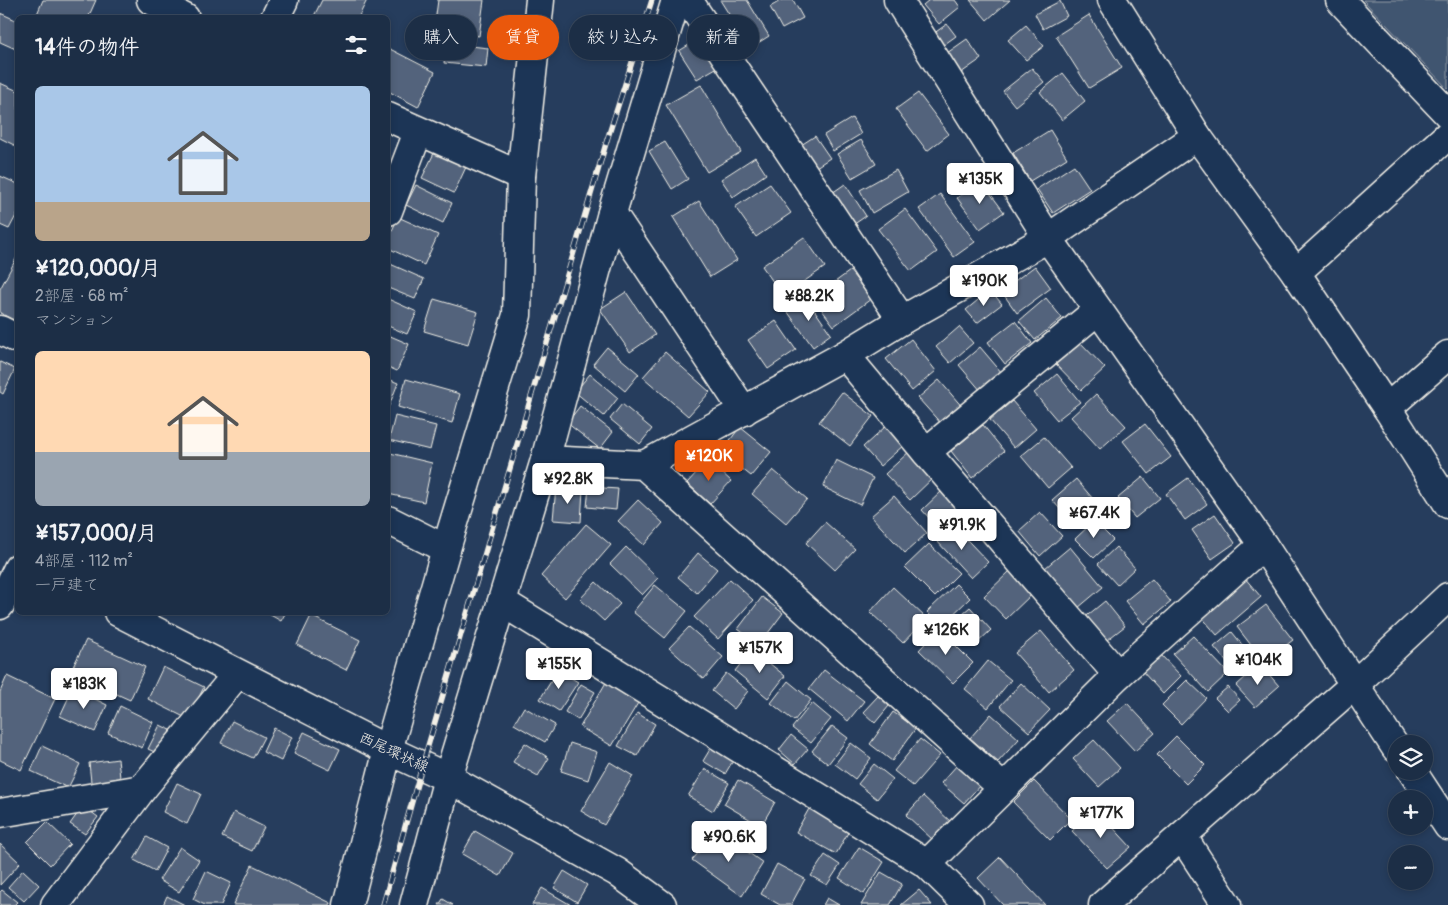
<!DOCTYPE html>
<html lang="ja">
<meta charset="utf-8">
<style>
:root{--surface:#1c2e46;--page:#293a51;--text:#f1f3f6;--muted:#a0a8b3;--line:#3a4a5f;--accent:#ea580c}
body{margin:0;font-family:Pangolin,"Klee One",sans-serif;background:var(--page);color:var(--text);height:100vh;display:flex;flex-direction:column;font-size:19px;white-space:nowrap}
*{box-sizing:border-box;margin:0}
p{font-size:16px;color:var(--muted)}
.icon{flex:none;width:28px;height:28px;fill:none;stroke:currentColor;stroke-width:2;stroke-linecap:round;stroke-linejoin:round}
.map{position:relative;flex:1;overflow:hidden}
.drawer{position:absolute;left:15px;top:15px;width:375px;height:600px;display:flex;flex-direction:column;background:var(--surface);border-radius:8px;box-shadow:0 2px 8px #0003,0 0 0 1px var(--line)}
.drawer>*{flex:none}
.hud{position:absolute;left:405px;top:15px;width:475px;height:45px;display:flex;gap:10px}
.buttons{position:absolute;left:1388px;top:735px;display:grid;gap:10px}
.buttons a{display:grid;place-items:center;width:45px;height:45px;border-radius:50%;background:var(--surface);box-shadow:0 2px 8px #0003,0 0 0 1px var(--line);font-size:25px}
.price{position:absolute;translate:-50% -42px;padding:0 11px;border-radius:5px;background:#fff;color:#222;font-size:16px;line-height:32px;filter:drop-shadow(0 1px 2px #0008)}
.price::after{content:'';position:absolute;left:50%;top:30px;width:15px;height:11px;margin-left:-8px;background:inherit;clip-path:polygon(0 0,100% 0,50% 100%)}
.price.selected{background:var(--accent);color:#fff}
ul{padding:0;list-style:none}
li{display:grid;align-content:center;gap:10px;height:265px;padding:0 20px}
li span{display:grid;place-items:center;height:155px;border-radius:8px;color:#555}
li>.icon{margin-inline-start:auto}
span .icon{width:90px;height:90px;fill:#fffc;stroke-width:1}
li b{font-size:21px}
h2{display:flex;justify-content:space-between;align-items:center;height:60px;padding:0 20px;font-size:21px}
.tag{padding:0 18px;border-radius:22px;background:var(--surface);box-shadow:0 2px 8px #0003,0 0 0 1px var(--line);font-size:18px;line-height:45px}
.tag.selected{background:var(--accent);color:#fff}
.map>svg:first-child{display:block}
.green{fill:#40546f;stroke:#9aa2ac}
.building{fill:#52647b;stroke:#f4f1e8}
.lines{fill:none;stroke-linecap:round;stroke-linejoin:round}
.minor-casing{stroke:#f4f1e8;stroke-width:31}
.major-casing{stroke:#f4f1e8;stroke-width:31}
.minor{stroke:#1d3557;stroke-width:28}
.major{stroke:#1d3557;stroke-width:28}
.rail-casing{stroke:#f4f1e8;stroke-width:5.5}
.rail{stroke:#1d3557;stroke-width:4;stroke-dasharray:11;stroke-linecap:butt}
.labels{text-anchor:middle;stroke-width:4;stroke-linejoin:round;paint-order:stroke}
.street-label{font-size:15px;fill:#f4f1e8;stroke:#1d3557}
</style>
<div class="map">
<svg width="1448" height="905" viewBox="0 0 1448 905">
<rect width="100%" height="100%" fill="#263d5d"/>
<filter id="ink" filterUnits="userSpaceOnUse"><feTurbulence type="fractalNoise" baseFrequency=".02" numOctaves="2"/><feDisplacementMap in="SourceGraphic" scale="10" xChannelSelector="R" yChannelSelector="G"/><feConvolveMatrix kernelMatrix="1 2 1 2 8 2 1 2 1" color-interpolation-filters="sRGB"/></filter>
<g filter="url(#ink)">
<path class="green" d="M1363 0H1448V89Z"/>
<g class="building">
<path d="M43 0H96L88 18H45L37 14Z"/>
<path d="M322 0H367L358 18H313Z"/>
<path d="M438 0H484L479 36 434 30Z"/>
<path d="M720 0H747L769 36 750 48Z"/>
<path d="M782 0H793L803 18 782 29 770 7Z"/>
<path d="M929 0H955L960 7 939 24 923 5Z"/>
<path d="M970 0H1010L987 20Z"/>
<path d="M1060 1 1067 16 1043 29 1035 14Z"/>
<path d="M0 13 18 21V50L0 42Z"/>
<path d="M1089 15 1122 68 1089 88 1056 36Z"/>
<path d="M947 24 956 36 942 46 933 34Z"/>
<path d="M1026 25 1044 46 1026 60 1008 40Z"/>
<path d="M699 39 716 68 697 79 679 51Z"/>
<path d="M967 39 981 59 961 73 947 53Z"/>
<path d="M446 43 488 48 486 67 444 63Z"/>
<path d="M388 48 435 72 418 107 388 91Z"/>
<path d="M1032 68 1044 82 1015 106 1003 91Z"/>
<path d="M1063 73 1085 101 1062 120 1040 92Z"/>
<path d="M0 83 18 91V147L0 138Z"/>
<path d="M701 85 741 152 707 172 666 105Z"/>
<path d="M918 93 949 134 927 151 896 109Z"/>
<path d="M852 118 861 134 833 151 824 135Z"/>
<path d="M1050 130 1067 158 1030 181 1013 153Z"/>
<path d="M815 136 830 158 813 169 798 147Z"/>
<path d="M861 140 876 164 852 178 837 154Z"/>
<path d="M665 142 688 179 672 189 649 151Z"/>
<path d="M435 151 466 167 454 193 422 178Z"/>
<path d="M755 157 766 174 733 197 721 179Z"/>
<path d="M1074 165 1090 189 1053 213 1037 189Z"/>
<path d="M896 170 908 192 872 213 860 190Z"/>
<path d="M0 176 18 184V212L9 229 0 225Z"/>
<path d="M981 181 1004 212 980 229 957 198Z"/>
<path d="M770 184 791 213 756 237 735 207Z"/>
<path d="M845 184 866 216 853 225 832 193Z"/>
<path d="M416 185 452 203 443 223 406 205Z"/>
<path d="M940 194 975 242 954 257 919 209Z"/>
<path d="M699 201 737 260 710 277 673 217Z"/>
<path d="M905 209 937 252 911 271 878 229Z"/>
<path d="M398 217 438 235 424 265 388 248V240Z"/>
<path d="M804 237 825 267 783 296 762 266Z"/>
<path d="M18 255V322L0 313V289Z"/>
<path d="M388 263 424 279 415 299 388 288Z"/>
<path d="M1035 266 1051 288 1017 313 1001 291Z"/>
<path d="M850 271 871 299 834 326 813 298Z"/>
<path d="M990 290 1002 304 977 323 966 310Z"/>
<path d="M626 292 655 335 630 352 600 309Z"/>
<path d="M806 298 831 334 813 347 787 311Z"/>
<path d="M1046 298 1062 318 1035 340 1019 321Z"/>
<path d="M388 299 417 312 407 334 388 326Z"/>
<path d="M434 299 478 312 468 344 424 331Z"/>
<path d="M776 321 796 350 768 369 748 340Z"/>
<path d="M1015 321 1032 343 1005 364 988 342Z"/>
<path d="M959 327 973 343 950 363 936 347Z"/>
<path d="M388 335 409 344 397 371 388 367Z"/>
<path d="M911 339 936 371 912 391 886 359Z"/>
<path d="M1078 340 1105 368 1081 390 1054 362Z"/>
<path d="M607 347 639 374 625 391 593 364Z"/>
<path d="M980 347 1002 373 981 391 959 365Z"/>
<path d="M665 352 710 392 688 416 643 377Z"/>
<path d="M0 362 15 369 3 394 0 392Z"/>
<path d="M590 374 618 398 604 416 575 392Z"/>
<path d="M1057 374 1080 402 1057 420 1034 393Z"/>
<path d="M388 379 398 383 389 406H388Z"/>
<path d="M406 379 460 394 452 423 398 407Z"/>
<path d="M939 380 964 409 944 427 918 398Z"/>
<path d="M842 392 873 416 850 446 819 422Z"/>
<path d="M1096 394 1126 426 1100 449 1071 417Z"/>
<path d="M1012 401 1036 429 1014 448 990 420Z"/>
<path d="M622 404 652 429 640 444 610 419Z"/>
<path d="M580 406 613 432 600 449 567 423Z"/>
<path d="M395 416 436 426 430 450 389 440Z"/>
<path d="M1145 424 1171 457 1149 474 1123 441Z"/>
<path d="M983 425 1004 451 972 478 951 451Z"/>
<path d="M886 426 904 445 880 466 863 447Z"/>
<path d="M740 427 771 452 751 476 721 452Z"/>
<path d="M1044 437 1071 468 1048 488 1021 456Z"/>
<path d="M911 450 935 476 910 500 885 474Z"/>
<path d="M390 453 432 463 424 502 388 494V463Z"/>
<path d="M708 460 731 481 710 504 687 483Z"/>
<path d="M836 460 873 478 860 505 823 487Z"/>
<path d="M773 470 807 499 786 523 752 494Z"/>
<path d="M1143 477 1160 498 1135 518 1118 498Z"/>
<path d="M1188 478 1207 504 1185 520 1166 494Z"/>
<path d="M1076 479 1099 506 1076 527 1052 500Z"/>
<path d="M556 487 583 489 581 522 553 520Z"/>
<path d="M589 487 618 489 616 510 587 507Z"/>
<path d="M943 490 960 510 939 529 922 510Z"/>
<path d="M894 496 927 533 905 553 871 516Z"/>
<path d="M638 500 663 523 644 545 618 521Z"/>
<path d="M1040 512 1062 536 1040 556 1019 531Z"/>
<path d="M1215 514 1235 543 1212 559 1192 530Z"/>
<path d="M1094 521 1113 540 1094 558 1075 539Z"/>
<path d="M825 522 855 549 835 570 806 543Z"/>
<path d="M586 524 611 545 565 598 541 576Z"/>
<path d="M953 525 988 562 971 578 936 540Z"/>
<path d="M929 544 959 573 935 597 905 567Z"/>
<path d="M626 547 658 578 642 595 610 564Z"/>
<path d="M1070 547 1103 587 1078 608 1045 568Z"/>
<path d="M1116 547 1135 568 1117 585 1098 564Z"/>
<path d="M698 553 717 569 697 593 678 577Z"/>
<path d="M1011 570 1033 593 1006 619 984 596Z"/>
<path d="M1244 577 1261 597 1217 635 1200 615Z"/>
<path d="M730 579 753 600 718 639 694 617Z"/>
<path d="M1152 579 1171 602 1144 624 1125 601Z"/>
<path d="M596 582 620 604 604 621 580 599Z"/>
<path d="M956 584 970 598 941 626 927 612Z"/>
<path d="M655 585 687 611 665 638 633 612Z"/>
<path d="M893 587 926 618 903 643 870 612Z"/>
<path d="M762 597 783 613 759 645 738 629Z"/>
<path d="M1105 601 1125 626 1102 644 1083 619Z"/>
<path d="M1266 605 1293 640 1264 662 1237 627Z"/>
<path d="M970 607 991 630 975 645 954 621Z"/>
<path d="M265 612H286L281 621Z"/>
<path d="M311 616 360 640 346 670 297 645Z"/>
<path d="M689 627 723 657 704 679 669 648Z"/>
<path d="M939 629 973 663 953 683 919 650Z"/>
<path d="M1041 631 1074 670 1049 692 1015 653Z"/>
<path d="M1232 632 1257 663 1239 677 1214 647Z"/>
<path d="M1193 636 1228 673 1208 692 1173 654Z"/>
<path d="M86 640 145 667 130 700 70 673Z"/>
<path d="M752 649 785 676 768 698 735 671Z"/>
<path d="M1159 653 1181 676 1163 694 1141 670Z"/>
<path d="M988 661 1011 680 988 708 965 689Z"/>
<path d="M1260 664 1279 686 1255 707 1236 686Z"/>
<path d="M163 667 204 687 188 719 148 699Z"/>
<path d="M558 670 578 682 559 711 540 699Z"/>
<path d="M824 670 864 701 848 721 809 689Z"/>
<path d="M726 673 748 691 734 709 712 691Z"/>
<path d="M7 676 55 699 21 770 0 760V692Z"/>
<path d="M608 679 641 698 612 746 580 727Z"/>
<path d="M1187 680 1206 698 1181 724 1162 705Z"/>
<path d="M788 681 811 700 794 721 771 703Z"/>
<path d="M1021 683 1050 710 1029 732 1000 706Z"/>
<path d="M581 684 595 692 578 720 565 712Z"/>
<path d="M1228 687 1240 700 1228 711 1215 698Z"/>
<path d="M73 688 107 705 95 732 60 716Z"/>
<path d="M878 696 889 706 875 723 863 712Z"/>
<path d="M812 703 831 719 811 743 792 728Z"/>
<path d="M1127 703 1155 733 1135 751 1107 721Z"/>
<path d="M120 706 153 722 142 748 108 733Z"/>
<path d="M524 707 555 725 545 742 514 724Z"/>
<path d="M893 712 916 728 892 761 870 744Z"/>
<path d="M637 713 655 724 637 756 618 746Z"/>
<path d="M991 714 1019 739 998 762 970 738Z"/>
<path d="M232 721 264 737 253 758 221 743Z"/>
<path d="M160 725 173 731 161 755 148 749Z"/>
<path d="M832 726 848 738 828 764 812 751Z"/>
<path d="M274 728 292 737 281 761 263 752Z"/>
<path d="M304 732 340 749 330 770 294 753Z"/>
<path d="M791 735 808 749 795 764 779 750Z"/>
<path d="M1176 736 1205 765 1186 784 1157 755Z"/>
<path d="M920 739 940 755 913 786 894 771Z"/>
<path d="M1094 740 1120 768 1099 787 1073 759Z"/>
<path d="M715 741 737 754 725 774 703 761Z"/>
<path d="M525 743 549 758 538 776 513 762Z"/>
<path d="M570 743 597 752 588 780 561 771Z"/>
<path d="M851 743 871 758 855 779 835 764Z"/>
<path d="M42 746 80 764 68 788 31 771Z"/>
<path d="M118 759 121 787 92 791 89 763Z"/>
<path d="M610 762 633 776 604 825 581 811Z"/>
<path d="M874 764 893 779 877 799 858 784Z"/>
<path d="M958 764 981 784 964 803 941 783Z"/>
<path d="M705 769 729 783 713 811 688 796Z"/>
<path d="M738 780 775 802 761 826 724 804Z"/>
<path d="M1034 781 1071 819 1050 840 1013 802Z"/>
<path d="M177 783 201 794 187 824 163 812Z"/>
<path d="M923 796 951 822 933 840 906 815Z"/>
<path d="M83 806 98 817 85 834 70 824Z"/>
<path d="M810 807 850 829 836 854 796 832Z"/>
<path d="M1096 809 1131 847 1107 868 1072 831Z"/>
<path d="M234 812 264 827 252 851 222 837Z"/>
<path d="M47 822 70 844 50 865 27 842Z"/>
<path d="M475 831 513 853 500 876 462 854Z"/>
<path d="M718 831 763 863 742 896 692 860Z"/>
<path d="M147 837 167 848 155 871 134 860Z"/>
<path d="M0 844 20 863 0 885Z"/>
<path d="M180 847 199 860 179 892 159 880Z"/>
<path d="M859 847 884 862 864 894 839 878Z"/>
<path d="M825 855 840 865 827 885 811 876Z"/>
<path d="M1000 857 1045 905H1003L978 878Z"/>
<path d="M777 864 805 879 791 905H780L761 894Z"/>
<path d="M252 865 331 903 330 905H233Z"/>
<path d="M23 870 39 885 24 901 8 887Z"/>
<path d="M206 871 231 883 221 905H205L193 899Z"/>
<path d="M564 871 587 885 577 902 554 888Z"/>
<path d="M881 872 902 884 890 905H861Z"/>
<path d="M542 888 571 905H532Z"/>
<path d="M2 890 17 902 14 905H0V892Z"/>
<path d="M919 890 932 905H901Z"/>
<path d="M167 896 185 905H163Z"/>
<path d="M827 898 839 905H823Z"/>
<path d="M443 899 453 905H439Z"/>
</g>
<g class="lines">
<g class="minor-casing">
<g id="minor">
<path d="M151 0 185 18"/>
<path d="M688 0 902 320"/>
<path d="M898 0 1048 238 1263 545 1396 748"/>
<path d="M1112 0 1197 136 1296 273 1387 408 1448 504"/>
<path d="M1340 0 1448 114"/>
<path d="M388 117 521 176"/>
<path d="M388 211 418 132"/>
<path d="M612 213 744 411"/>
<path d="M1296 273 1448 135"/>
<path d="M0 330 18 339"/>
<path d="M845 355 926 452 1118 675"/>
<path d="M1387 408 1448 355"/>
<path d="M926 452 1098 310"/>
<path d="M545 460 644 465 845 355 902 320 1048 238 1197 136"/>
<path d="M644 465 1003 788"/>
<path d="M388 520 446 549"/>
<path d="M502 602 927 864 969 905"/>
<path d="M1412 771 1448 826"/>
<path d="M0 813 142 789"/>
<path d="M1182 836 1227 905"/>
<path d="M927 864 1118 675 1263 545"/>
<path d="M55 905 142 789 237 674"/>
<path d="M348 905 388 750 446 549 517 315 521 176 540 0"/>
<path d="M414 905 448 778 545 460 612 213 676 0"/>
<path d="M1103 905 1354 685 1448 597"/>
</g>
</g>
<g class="major-casing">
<g id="major">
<path d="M275 18 284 0"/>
<path d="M0 605 18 568"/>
<path d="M118 612 388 750 448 778 617 872 662 905"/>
</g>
</g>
<use href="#minor" class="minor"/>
<use href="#major" class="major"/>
<g class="rail-casing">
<path id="rail" d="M383 905 422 766 607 140 652 0"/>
</g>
<use href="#rail" class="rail"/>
</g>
</g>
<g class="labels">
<g class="street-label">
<text transform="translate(394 752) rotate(25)" y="5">西尾環状線</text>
</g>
</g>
</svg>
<div class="buttons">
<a><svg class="icon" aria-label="layers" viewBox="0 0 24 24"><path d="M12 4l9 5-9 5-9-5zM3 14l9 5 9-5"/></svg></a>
<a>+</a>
<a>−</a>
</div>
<b class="price" style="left:980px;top:205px">¥135K</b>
<b class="price" style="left:984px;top:307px">¥190K</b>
<b class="price" style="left:809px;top:322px">¥88.2K</b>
<b class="price selected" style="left:709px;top:482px">¥120K</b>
<b class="price" style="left:568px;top:505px">¥92.8K</b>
<b class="price" style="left:1094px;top:539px">¥67.4K</b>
<b class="price" style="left:962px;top:551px">¥91.9K</b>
<b class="price" style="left:946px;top:656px">¥126K</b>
<b class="price" style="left:760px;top:674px">¥157K</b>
<b class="price" style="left:1258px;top:686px">¥104K</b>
<b class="price" style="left:559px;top:690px">¥155K</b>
<b class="price" style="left:84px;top:710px">¥183K</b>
<b class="price" style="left:1101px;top:839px">¥177K</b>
<b class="price" style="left:729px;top:863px">¥90.6K</b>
<div class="hud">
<a class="tag">購入</a>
<a class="tag selected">賃貸</a>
<a class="tag">絞り込み</a>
<a class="tag">新着</a>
</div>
<section class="drawer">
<h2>14件の物件<svg class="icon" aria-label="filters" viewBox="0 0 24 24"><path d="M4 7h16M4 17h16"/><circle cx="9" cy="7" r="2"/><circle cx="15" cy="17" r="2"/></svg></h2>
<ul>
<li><span style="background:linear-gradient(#a9c7e8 75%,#b9a48a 0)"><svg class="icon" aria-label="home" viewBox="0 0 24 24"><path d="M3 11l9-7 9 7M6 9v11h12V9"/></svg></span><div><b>¥120,000/月</b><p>2部屋 · 68 m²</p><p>マンション</p></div></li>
<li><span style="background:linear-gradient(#ffd9b3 65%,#9aa5b1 0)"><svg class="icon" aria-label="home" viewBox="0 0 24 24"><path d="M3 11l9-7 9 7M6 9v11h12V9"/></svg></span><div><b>¥157,000/月</b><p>4部屋 · 112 m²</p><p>一戸建て</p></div></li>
</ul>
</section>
</div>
